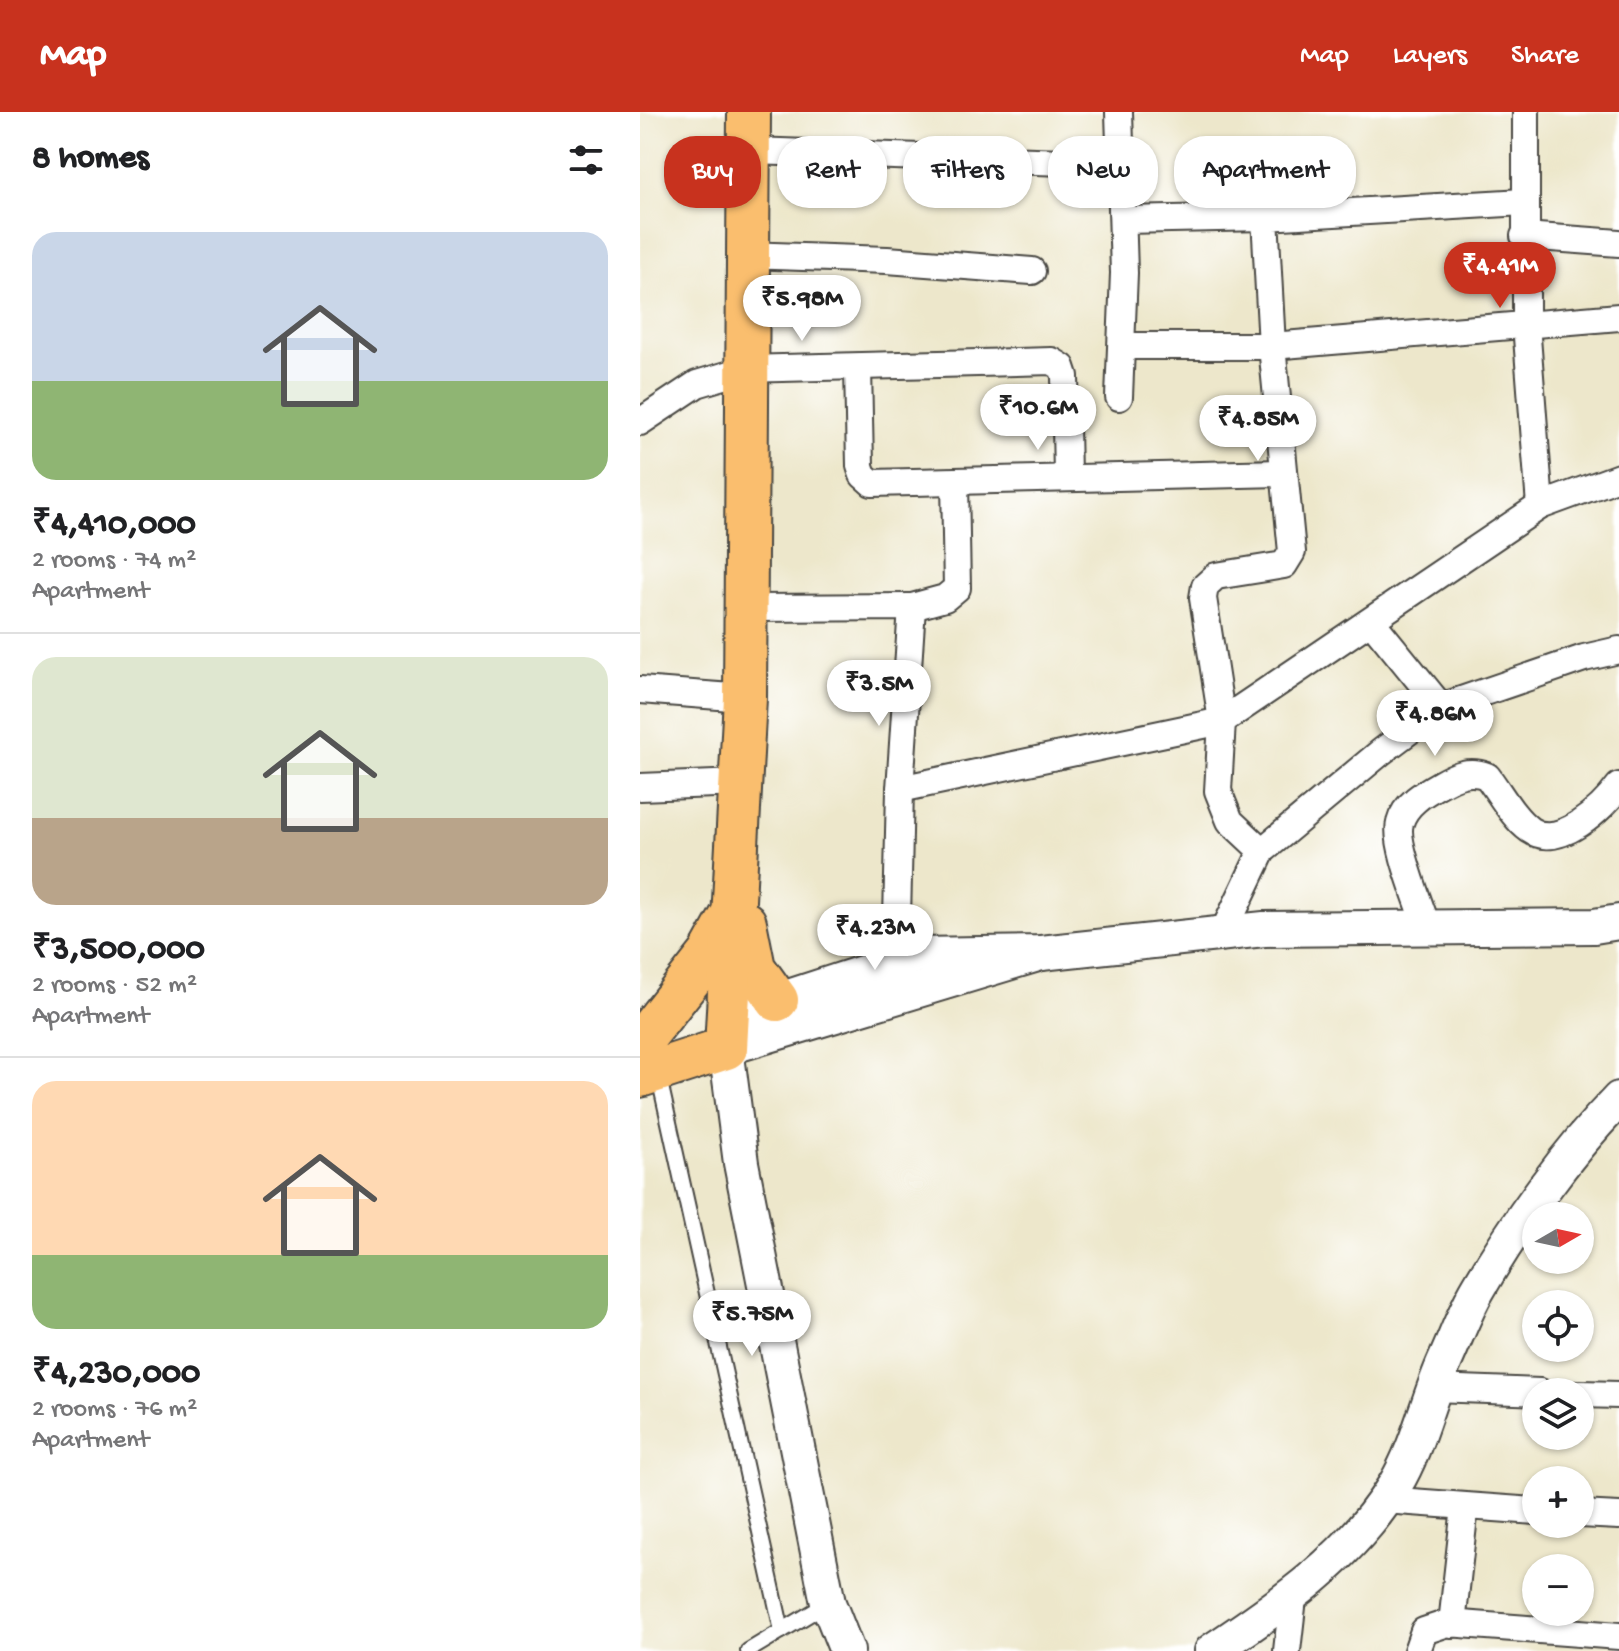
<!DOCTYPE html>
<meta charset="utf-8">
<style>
:root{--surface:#fff;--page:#f6f6f6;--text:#202124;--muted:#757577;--line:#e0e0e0;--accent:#c8321e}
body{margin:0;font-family:"Gochi Hand",sans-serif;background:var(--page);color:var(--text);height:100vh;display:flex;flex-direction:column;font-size:30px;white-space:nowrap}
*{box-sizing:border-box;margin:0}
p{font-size:26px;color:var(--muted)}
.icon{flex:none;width:44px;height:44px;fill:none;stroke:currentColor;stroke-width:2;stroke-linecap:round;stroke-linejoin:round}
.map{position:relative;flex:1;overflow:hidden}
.sheet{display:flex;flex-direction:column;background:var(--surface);width:640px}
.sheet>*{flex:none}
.banner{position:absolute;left:24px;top:24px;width:760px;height:72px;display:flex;gap:16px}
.needle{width:52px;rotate:81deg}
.buttons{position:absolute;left:882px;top:1090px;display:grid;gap:16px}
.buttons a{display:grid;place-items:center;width:72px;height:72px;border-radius:50%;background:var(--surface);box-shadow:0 2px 6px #0004;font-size:40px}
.price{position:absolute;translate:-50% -68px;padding:0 18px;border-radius:28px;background:#fff;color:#222;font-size:26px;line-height:52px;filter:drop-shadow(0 2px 4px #0008)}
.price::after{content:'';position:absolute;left:50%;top:48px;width:24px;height:18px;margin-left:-12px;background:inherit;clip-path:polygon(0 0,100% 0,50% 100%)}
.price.selected{background:var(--accent);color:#fff}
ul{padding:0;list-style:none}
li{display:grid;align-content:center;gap:16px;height:424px;padding:0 32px}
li+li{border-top:2px solid var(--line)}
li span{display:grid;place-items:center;height:248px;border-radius:24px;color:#555}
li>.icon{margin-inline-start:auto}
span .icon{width:144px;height:144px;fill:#fffc;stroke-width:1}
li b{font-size:34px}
h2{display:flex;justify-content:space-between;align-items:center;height:96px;padding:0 32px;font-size:34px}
.tag{padding:0 28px;border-radius:32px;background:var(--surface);box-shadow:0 2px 6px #0004;font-size:28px;line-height:72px}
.tag.selected{background:var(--accent);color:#fff}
header{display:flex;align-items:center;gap:48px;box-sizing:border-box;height:112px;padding:0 40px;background:var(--accent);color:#fff}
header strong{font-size:38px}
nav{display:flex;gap:44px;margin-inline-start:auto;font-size:28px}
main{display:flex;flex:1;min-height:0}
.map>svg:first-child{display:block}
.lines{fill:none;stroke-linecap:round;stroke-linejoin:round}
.service-casing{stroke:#484743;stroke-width:18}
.minor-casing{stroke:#484743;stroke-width:30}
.tertiary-casing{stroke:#484743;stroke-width:38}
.primary-casing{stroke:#484743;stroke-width:46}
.service{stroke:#fff;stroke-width:14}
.minor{stroke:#fff;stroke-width:26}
.tertiary{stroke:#fff;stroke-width:34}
.primary{stroke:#fabe6e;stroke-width:42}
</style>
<header>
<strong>Map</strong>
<nav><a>Map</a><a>Layers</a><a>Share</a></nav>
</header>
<main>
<section class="sheet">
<h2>8 homes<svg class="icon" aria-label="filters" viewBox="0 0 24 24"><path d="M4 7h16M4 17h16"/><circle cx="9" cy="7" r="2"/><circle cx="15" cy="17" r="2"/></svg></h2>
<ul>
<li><span style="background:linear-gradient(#c9d6e8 60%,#8fb573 0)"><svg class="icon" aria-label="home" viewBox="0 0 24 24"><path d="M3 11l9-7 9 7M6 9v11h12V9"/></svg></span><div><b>₹4,410,000</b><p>2 rooms · 74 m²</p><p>Apartment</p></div></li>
<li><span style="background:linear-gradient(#dfe7d0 65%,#b9a48a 0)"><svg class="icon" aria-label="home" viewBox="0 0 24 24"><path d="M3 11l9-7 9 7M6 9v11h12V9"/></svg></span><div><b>₹3,500,000</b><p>2 rooms · 52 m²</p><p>Apartment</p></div></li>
<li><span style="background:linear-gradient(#ffd9b3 70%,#8fb573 0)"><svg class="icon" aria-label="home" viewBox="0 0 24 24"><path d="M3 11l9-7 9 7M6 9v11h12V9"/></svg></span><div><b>₹4,230,000</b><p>2 rooms · 76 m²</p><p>Apartment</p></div></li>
</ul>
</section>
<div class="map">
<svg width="979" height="1539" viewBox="0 0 979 1539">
<rect width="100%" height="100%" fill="#fff"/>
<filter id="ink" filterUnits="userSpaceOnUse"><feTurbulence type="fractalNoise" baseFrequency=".0125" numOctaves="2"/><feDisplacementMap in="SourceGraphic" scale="16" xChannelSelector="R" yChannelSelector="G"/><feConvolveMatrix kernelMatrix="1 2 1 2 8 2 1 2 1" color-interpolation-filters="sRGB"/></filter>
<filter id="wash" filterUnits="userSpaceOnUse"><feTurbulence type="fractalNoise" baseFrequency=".006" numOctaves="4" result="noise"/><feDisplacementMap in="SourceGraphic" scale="32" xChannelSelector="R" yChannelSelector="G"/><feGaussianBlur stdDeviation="1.8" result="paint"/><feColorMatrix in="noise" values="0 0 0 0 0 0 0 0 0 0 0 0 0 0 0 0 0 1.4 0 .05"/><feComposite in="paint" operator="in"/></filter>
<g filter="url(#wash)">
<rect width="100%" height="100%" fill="#ede7cb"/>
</g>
<g filter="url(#ink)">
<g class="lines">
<g class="service-casing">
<g id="service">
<path d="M18 961 142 1519"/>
<path d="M108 1539 188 1491"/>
</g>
</g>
<g class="minor-casing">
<g id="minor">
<path d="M479 0 484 161 479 285"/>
<path d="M886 0V212L900 394"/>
<path d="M110 39 481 52"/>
<path d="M484 108 625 105"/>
<path d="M884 124 979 131"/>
<path d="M109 143 247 148 392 159"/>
<path d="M482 234H632L979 205"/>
<path d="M218 255 220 354 223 363 232 371 644 361"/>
<path d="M0 310 57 272 107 257 412 249 422 255 425 264 427 364"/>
<path d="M272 495 305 486 317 476 315 370"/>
<path d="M107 496 272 495 260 677 256 851"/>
<path d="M0 578 105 586"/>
<path d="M801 595 944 546 979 538"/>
<path d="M0 675 100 671"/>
<path d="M260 677 582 609 900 394 979 365"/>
<path d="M622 739 741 640 801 595 732 510"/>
<path d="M787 815C780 792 754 731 760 711 765 692 784 681 800 672 816 663 829 657 847 664 860 681 873 706 890 718 919 738 963 696 979 674"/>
<path d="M583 821 622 739 590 709 578 679 582 609 563 486 565 474 576 464 644 453 652 440 632 234 625 105 884 90"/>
<path d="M793 1276 900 1280"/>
<path d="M940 1282 979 1283"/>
<path d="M744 1388 896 1399"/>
<path d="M940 1402 979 1404"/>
<path d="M812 1512 825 1395"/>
<path d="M647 1539 653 1486"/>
<path d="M777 1539 784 1519 808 1511 979 1524"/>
</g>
</g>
<g class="tertiary-casing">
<g id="tertiary">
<path d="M87 905 278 843 401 841 624 817 954 814 979 810"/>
<path d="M207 1539 188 1491 101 1051 86 936 401 841"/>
<path d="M572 1539C641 1493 711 1445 755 1373 778 1335 787 1289 805 1249 816 1225 825 1199 838 1177 875 1113 927 1040 979 987"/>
</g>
</g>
<g class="primary-casing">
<g id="primary">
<path d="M105 811 114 856 137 888"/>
<path d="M0 931 70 842 90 806"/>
<path d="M0 964 86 936 105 586 109 0"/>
</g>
</g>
<use href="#service" class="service"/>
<use href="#minor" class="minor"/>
<use href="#tertiary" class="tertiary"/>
<use href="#primary" class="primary"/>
</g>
</g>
</svg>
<div class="buttons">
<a><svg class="needle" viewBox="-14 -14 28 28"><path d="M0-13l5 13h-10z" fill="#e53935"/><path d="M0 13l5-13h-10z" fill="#757577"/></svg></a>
<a><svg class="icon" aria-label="locate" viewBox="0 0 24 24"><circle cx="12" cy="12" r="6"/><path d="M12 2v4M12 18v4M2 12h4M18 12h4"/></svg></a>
<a><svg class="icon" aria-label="layers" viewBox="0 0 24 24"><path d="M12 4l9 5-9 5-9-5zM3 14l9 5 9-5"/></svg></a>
<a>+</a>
<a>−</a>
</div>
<b class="price selected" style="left:860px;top:198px">₹4.41M</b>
<b class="price" style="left:162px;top:231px">₹5.98M</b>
<b class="price" style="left:398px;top:340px">₹10.6M</b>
<b class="price" style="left:618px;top:351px">₹4.85M</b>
<b class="price" style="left:239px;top:616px">₹3.5M</b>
<b class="price" style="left:795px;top:646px">₹4.86M</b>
<b class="price" style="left:235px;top:860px">₹4.23M</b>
<b class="price" style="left:112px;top:1246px">₹5.75M</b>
<div class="banner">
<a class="tag selected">Buy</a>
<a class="tag">Rent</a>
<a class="tag">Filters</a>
<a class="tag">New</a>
<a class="tag">Apartment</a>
</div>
</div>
</main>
